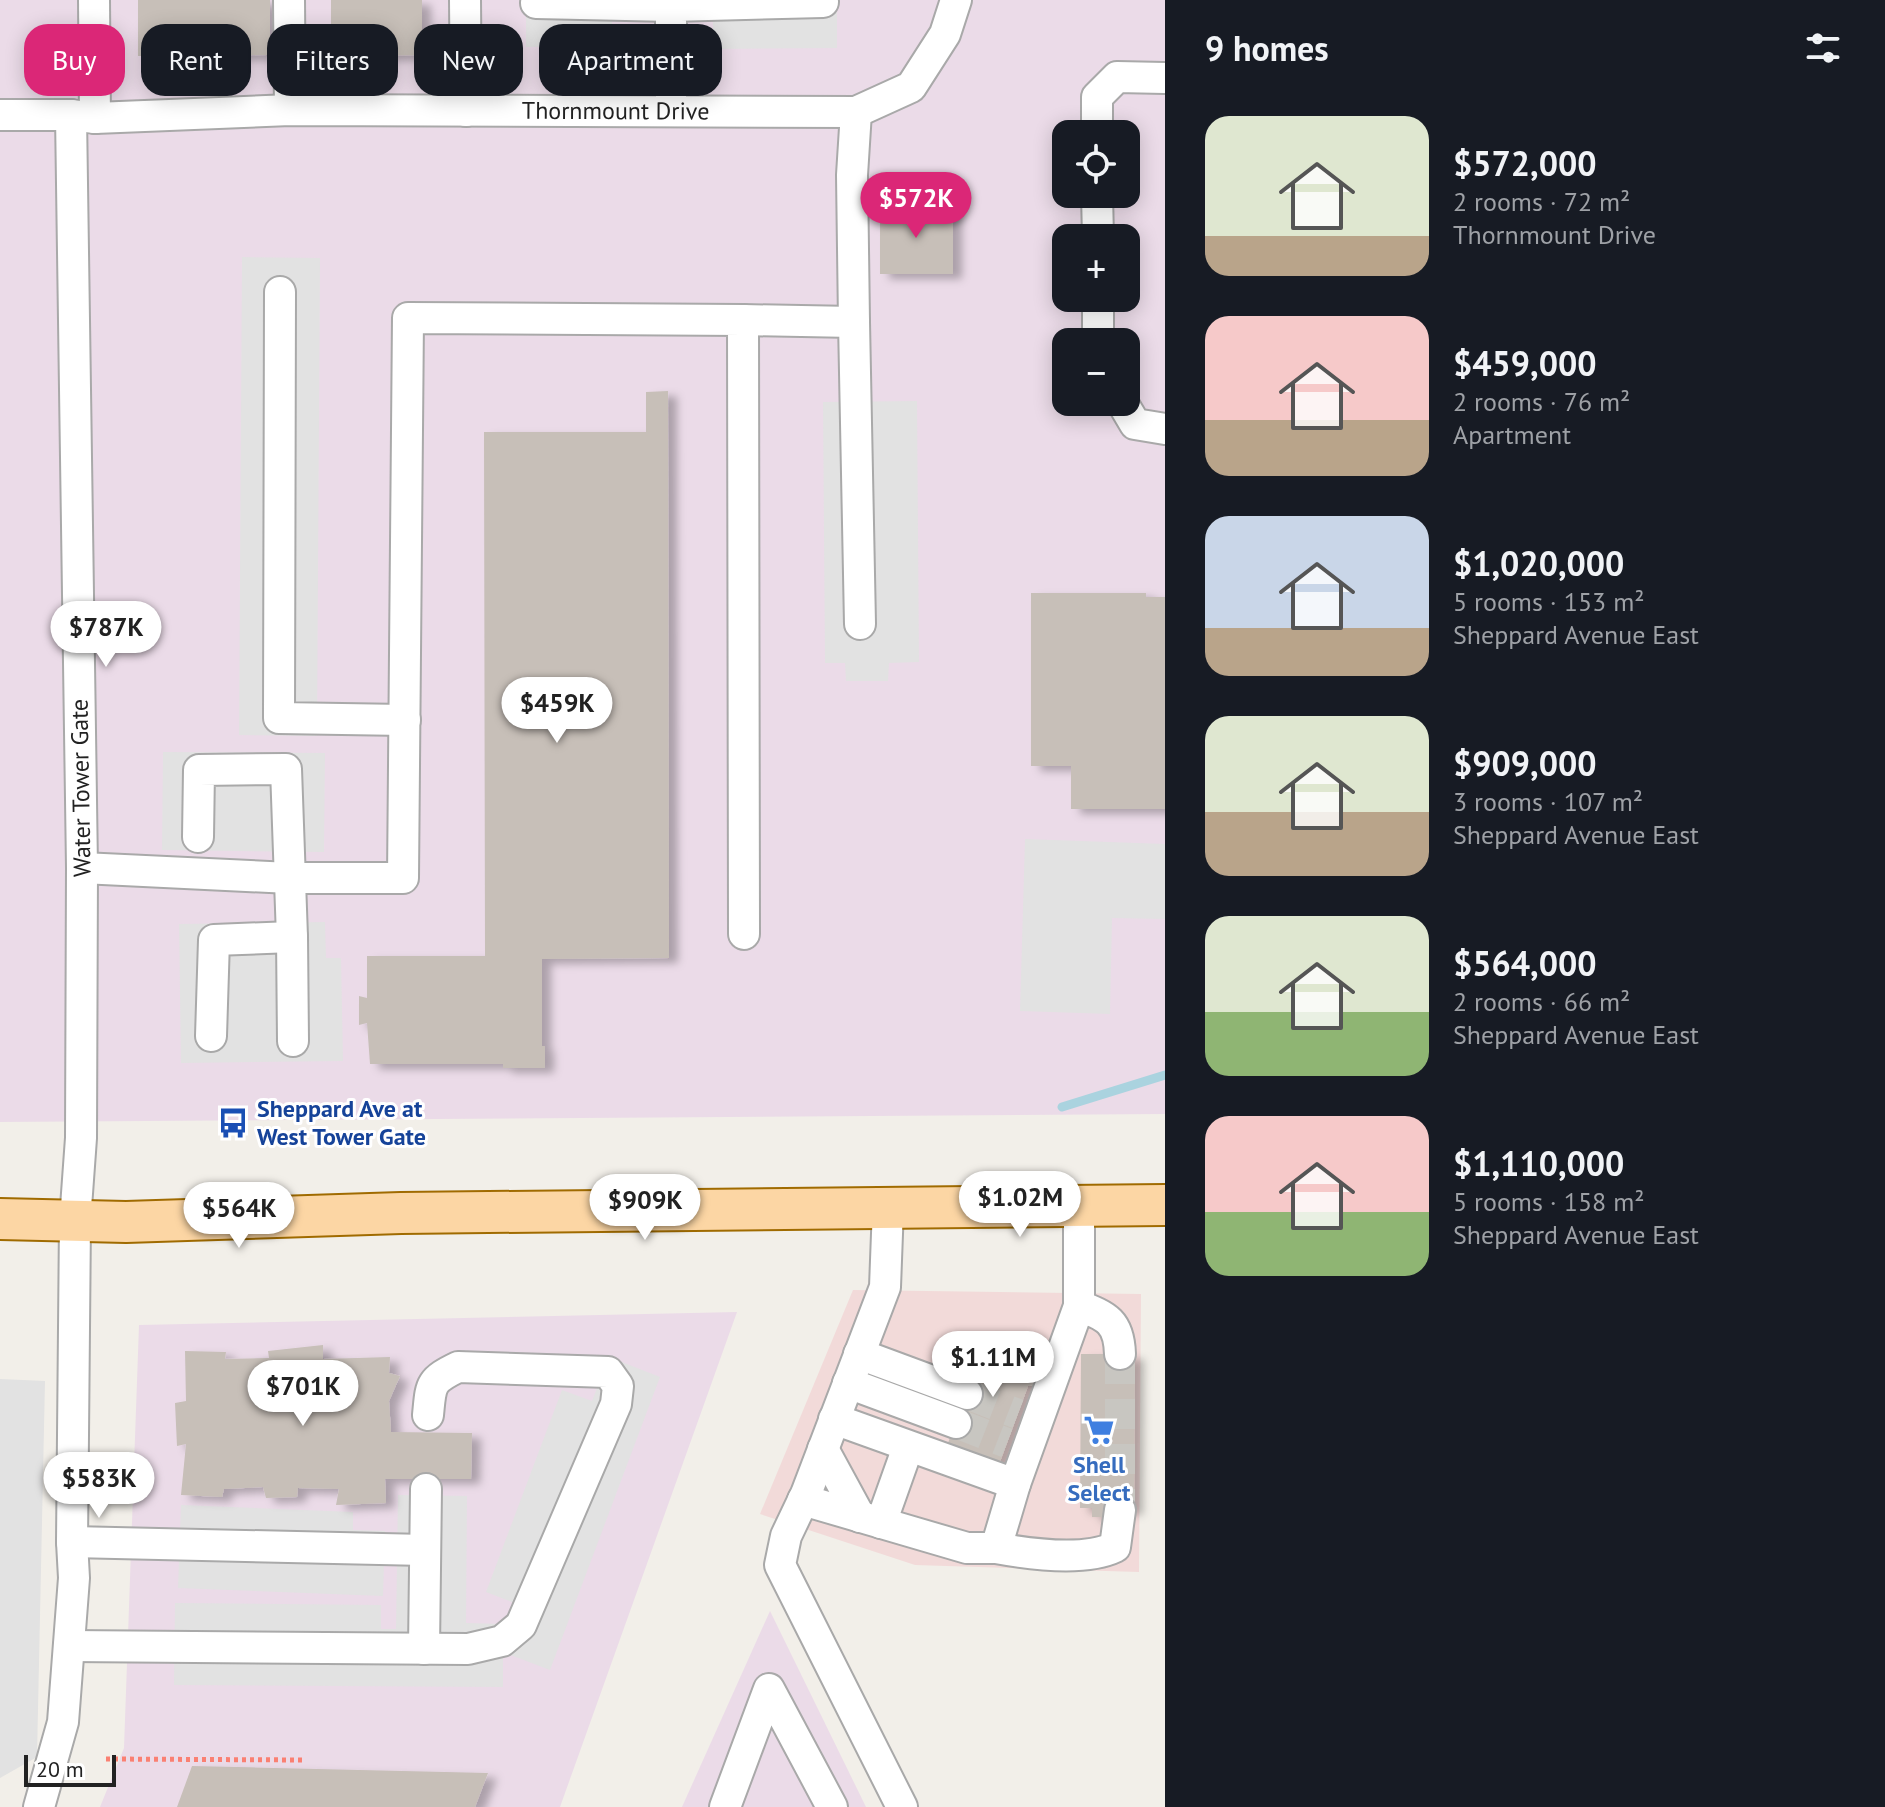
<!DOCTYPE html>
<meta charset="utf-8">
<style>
:root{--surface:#171b24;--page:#242831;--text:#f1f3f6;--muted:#9ea1a6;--accent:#db2777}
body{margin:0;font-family:"PT Sans",sans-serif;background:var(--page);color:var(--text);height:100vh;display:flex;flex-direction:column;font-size:30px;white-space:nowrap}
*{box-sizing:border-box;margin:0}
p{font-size:26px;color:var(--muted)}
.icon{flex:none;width:44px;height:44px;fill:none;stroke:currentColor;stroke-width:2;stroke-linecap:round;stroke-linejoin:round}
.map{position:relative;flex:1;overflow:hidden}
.sheet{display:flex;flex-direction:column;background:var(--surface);width:720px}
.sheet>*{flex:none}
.banner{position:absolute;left:24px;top:24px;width:760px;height:72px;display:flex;gap:16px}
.fabs{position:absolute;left:1052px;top:120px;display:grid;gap:16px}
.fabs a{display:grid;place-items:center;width:88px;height:88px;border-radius:16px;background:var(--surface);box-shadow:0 4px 20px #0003;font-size:40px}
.scale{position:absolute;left:24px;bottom:20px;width:92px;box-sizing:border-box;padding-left:8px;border:4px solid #222;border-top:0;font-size:22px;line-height:28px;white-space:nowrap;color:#222;-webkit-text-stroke:6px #fff;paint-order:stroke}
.price{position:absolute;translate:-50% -68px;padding:0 18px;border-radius:28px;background:#fff;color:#222;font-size:26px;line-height:52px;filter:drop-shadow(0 2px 4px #0008)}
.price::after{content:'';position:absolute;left:50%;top:48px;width:24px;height:18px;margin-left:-12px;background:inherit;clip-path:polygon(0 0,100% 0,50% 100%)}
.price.selected{background:var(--accent);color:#fff}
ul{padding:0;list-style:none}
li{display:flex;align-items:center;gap:24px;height:200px;padding:0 40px}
li span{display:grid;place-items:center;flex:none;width:224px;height:160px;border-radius:24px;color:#555}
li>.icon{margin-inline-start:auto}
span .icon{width:96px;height:96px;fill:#fffc;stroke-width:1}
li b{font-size:34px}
h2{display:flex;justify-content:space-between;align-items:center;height:96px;padding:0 40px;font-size:34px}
.chip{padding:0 28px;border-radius:24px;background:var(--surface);box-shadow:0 4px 20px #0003;font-size:28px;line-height:72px}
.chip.selected{background:var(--accent);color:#fff}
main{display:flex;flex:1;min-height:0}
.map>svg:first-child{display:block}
.commercial{fill:#f2dad9}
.industrial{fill:#ebdbe8;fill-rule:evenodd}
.parking{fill:#e2e2e2}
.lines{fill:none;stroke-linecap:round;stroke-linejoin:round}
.stream{stroke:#aad3df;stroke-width:9}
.building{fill:#c7bfb8;filter:url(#shadow)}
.minor-tunnel{stroke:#c8c6c1;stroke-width:30;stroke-dasharray:30 15;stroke-linecap:butt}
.minor-casing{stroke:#a9a9a9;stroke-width:34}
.major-casing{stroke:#a06b00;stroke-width:44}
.path{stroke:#fa8072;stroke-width:5;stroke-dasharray:4 4;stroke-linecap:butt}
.minor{stroke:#fff;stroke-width:30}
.major{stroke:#fcd6a4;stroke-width:40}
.labels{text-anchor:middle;stroke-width:6;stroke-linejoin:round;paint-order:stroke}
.street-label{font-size:24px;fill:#222;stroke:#fff}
.transit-label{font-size:24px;font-weight:bold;fill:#164399;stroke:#fff;text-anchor:start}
.shop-label{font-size:24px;font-weight:bold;fill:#366cbe;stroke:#fff}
</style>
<main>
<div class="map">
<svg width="1165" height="1807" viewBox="0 0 1165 1807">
<defs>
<filter id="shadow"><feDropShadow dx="9" dy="5" stdDeviation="4" flood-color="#0004"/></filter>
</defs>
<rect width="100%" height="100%" fill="#f2efe9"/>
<path class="commercial" d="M853 1290 1141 1294 1139 1572 915 1565 760 1514Z"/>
<g class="industrial">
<path d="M0 0H1165V1114L0 1122ZM1066 134H1126V194H1066ZM1066 238H1126V298H1066ZM1066 342H1126V402H1066Z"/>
<path d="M737 1312 560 1807H100L124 1748 139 1325Z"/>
<path d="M770 1611 866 1807H682Z"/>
</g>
<g class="parking">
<path d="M526 0H837V48L713 49V17L612 18V46L526 47Z"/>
<path d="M242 257 320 258 317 736 239 735Z"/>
<path d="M917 401 919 662 889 663 888 681H846L845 663H825L823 402Z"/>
<path d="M163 752 325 753 324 852 162 850Z"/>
<path d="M1025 839 1165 844V919L1112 918 1110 1014 1020 1011Z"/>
<path d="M325 922 326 958H341L343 1061 181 1063 179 924Z"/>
<path d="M609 1357 660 1377 550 1670 508 1654 525 1607 486 1592 562 1390 592 1401Z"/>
<path d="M0 1379 45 1381 37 1757 0 1778Z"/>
<path d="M398 1495 467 1496 466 1623 503 1624V1687L174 1685 175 1603 381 1605V1629H396Z"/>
<path d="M181 1505 353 1512V1530L385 1531 383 1596 178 1588Z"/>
</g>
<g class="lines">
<path class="stream" d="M1062 1107 1165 1075"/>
</g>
<g class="building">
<path d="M138 0H270V55L138 56Z"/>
<path d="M331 0H422V55L307 57 306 33H331Z"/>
<rect x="880" y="207" width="73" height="67"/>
<path d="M668 391 669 958 542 959V1046H545V1068H503V1064H370L367 1023 359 1025V996L367 998V956H485L484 432H646V392Z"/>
<path d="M1031 593H1146V597H1165V809H1071V766H1031Z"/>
<path d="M989 1333 1041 1352 1035 1369 1034 1386H1028L998 1467 946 1448 970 1386 969 1354H981Z"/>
<path d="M323 1345V1359L390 1357 389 1373 400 1376 389 1401 391 1432 472 1433 471 1479H385L386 1503 336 1505 339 1489 298 1488 297 1497 266 1498 263 1487 224 1489 222 1497 181 1495 186 1444 177 1446 175 1403 186 1401 185 1351 226 1352 225 1359 269 1358 268 1351Z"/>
<path d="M1081 1354H1135L1134 1510H1103V1517H1092V1508H1080Z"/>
<path d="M192 1766 488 1773 475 1807H177Z"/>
</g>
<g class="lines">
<g class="minor-tunnel">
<path d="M1120 1354V1510"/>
<path d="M967 1394 1018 1414"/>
<path d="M956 1423 1007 1443"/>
</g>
<g class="minor-casing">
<g id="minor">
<path d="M94 0 95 118"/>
<path d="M289 0 290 110"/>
<path d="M465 0 466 111"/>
<path d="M536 3 671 6"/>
<path d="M671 111V6L823 2"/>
<path id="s1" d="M0 115H71L95 118 290 110 856 112 911 87 945 34 956 0"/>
<path d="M1097 134V97L1117 77 1165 78"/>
<path d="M1097 194 1098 238"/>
<path d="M280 292 279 718 405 720"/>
<path d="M1098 298V342"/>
<path d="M743 320 854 322 860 624"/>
<path d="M854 322 852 175 856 112"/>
<path d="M1122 402 1135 424 1165 429"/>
<path d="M198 837 199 770 286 769 292 937 293 1041"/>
<path d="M82 868 290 878H403L408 318 743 320 744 934"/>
<path d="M211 1036 214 940 292 937"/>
<path d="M888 1207 885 1287 806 1494 786 1536 780 1565 902 1807"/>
<path d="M1079 1306C1107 1316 1119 1322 1120 1354"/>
<path d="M859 1354 967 1394"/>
<path d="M848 1383 956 1423"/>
<path d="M834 1419 1015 1484 1079 1306V1207"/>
<path d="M823 1449 860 1517"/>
<path d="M803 1500 967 1548H996L1015 1484"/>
<path d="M881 1523 908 1447"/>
<path d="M72 1542 425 1550"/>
<path d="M996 1548C1029 1554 1084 1562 1115 1547L1120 1510"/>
<path d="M69 1646 468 1649 502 1641 521 1625 616 1404 618 1386 608 1372 458 1367C429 1381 431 1385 428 1415"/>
<path d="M424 1649 426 1489"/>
<path d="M39 1807 63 1722 74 1578 72 1542 75 1221 81 1138 82 868 71 115"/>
<path d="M725 1807 769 1689 832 1807"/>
</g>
</g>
<g class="major-casing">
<path id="major" d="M0 1219 126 1222 401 1213 1165 1205"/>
</g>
<path class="path" d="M106 1759 303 1760"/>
<use href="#minor" class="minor"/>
<use href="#major" class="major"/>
</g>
<defs>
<g id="bus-bare" transform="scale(2.4)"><path d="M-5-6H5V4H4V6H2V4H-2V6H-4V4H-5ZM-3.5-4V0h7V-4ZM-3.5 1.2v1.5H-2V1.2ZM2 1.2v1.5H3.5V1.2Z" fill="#1a4fb4" stroke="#fff" stroke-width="2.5" paint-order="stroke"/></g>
<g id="supermarket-bare" transform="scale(2.4)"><path d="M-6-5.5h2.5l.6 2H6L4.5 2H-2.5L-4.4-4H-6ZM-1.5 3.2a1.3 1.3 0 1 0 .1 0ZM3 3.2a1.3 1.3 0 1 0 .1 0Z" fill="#3f7fe0" stroke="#fff" stroke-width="2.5" paint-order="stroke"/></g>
</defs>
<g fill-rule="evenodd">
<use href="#bus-bare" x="233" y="1123"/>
<use href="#supermarket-bare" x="1099" y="1430"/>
</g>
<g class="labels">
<g class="street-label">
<text dy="8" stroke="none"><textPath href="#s1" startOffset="616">Thornmount Drive</textPath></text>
<text transform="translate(81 788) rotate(-91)" y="8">Water Tower Gate</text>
</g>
<g class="transit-label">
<text x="257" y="1117">Sheppard Ave at<tspan x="257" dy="28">West Tower Gate</tspan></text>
</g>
<g class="shop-label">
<text x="1099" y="1473">Shell<tspan x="1099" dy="28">Select</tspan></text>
</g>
</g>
</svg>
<div class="fabs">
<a><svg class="icon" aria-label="locate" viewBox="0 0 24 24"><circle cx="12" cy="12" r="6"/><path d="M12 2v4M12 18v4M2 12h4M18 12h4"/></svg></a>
<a>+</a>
<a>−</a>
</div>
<div class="scale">20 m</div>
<b class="price selected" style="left:916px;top:240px">$572K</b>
<b class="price" style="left:106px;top:669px">$787K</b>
<b class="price" style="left:557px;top:745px">$459K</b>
<b class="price" style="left:1020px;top:1239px">$1.02M</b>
<b class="price" style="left:645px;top:1242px">$909K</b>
<b class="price" style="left:239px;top:1250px">$564K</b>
<b class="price" style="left:993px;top:1399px">$1.11M</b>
<b class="price" style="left:303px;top:1428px">$701K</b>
<b class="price" style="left:99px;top:1520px">$583K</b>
<div class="banner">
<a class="chip selected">Buy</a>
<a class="chip">Rent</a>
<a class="chip">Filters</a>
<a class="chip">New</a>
<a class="chip">Apartment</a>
</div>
</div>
<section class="sheet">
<h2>9 homes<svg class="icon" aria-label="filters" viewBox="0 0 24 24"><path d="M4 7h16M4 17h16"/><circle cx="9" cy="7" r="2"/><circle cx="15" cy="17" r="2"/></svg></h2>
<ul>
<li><span style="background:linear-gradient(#dfe7d0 75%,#b9a48a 0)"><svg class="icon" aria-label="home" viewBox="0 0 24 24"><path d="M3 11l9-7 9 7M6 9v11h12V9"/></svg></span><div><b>$572,000</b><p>2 rooms · 72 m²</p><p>Thornmount Drive</p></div></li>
<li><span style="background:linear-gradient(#f6c9c9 65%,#b9a48a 0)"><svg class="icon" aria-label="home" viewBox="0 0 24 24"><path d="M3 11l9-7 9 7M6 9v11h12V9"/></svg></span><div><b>$459,000</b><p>2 rooms · 76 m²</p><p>Apartment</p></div></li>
<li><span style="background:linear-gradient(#c9d6e8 70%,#b9a48a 0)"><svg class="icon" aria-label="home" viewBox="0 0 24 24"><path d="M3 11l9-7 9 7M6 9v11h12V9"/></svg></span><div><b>$1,020,000</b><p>5 rooms · 153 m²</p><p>Sheppard Avenue East</p></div></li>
<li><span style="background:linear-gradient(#dfe7d0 60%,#b9a48a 0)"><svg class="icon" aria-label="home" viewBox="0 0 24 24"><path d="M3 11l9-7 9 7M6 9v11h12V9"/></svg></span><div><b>$909,000</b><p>3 rooms · 107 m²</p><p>Sheppard Avenue East</p></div></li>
<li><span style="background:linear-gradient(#dfe7d0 60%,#8fb573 0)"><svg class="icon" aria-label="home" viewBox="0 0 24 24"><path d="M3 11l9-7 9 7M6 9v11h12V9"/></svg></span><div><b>$564,000</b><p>2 rooms · 66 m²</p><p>Sheppard Avenue East</p></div></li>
<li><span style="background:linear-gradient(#f6c9c9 60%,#8fb573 0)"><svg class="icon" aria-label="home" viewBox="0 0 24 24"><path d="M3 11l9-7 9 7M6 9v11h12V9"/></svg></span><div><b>$1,110,000</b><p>5 rooms · 158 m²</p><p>Sheppard Avenue East</p></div></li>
</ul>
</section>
</main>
